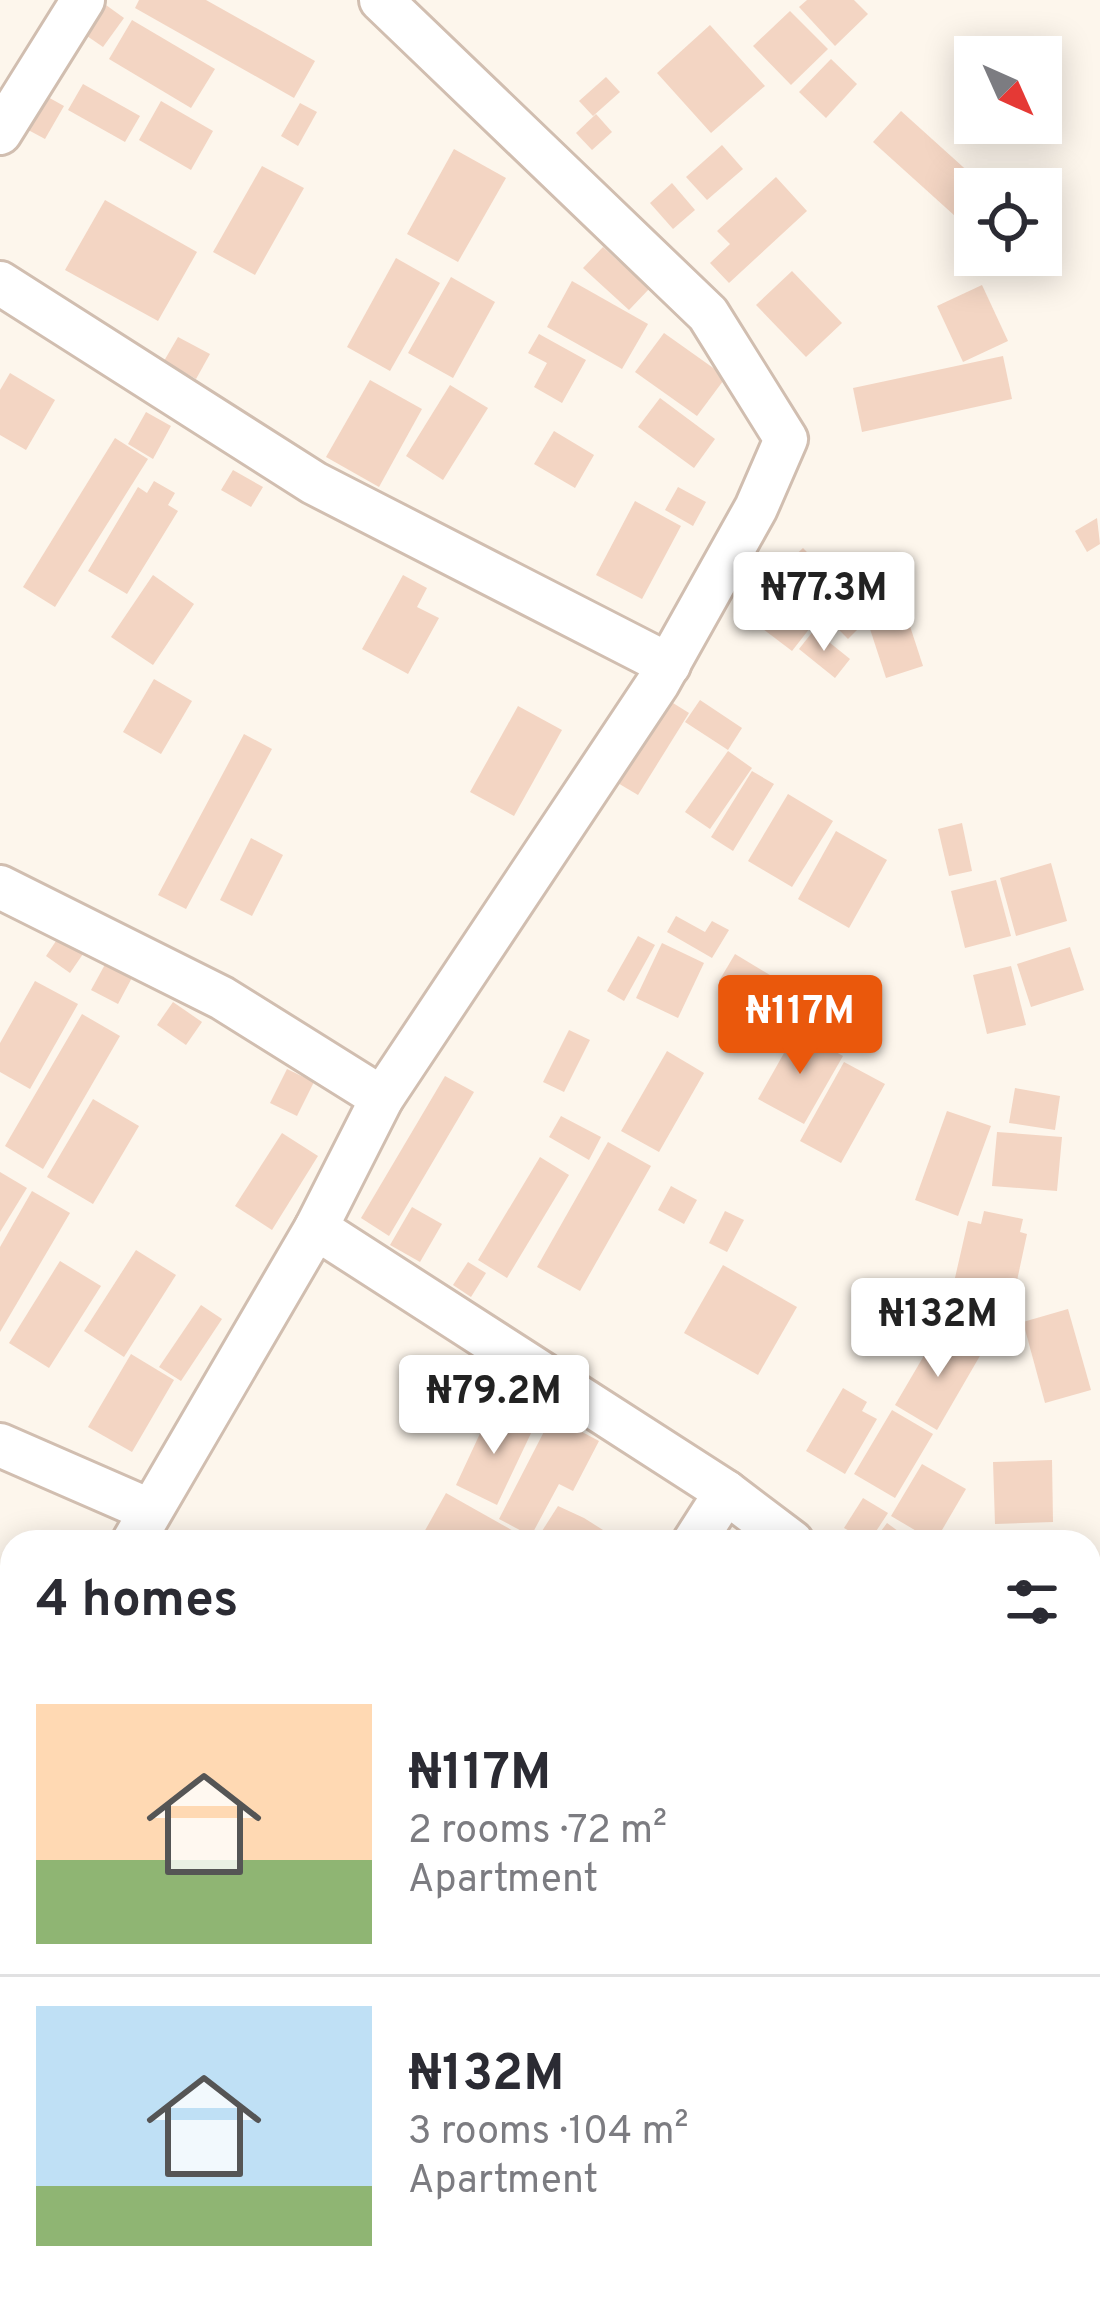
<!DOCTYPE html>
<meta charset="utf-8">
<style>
:root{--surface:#fff;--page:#f2f2f3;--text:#2b2b33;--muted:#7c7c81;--line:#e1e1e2;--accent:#ea580c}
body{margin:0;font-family:Overpass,sans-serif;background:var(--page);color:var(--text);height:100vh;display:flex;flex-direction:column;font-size:45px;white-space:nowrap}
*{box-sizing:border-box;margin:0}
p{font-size:39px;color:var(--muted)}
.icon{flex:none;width:66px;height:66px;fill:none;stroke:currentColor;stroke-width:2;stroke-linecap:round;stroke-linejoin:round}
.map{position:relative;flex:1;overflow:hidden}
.panel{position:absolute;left:0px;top:1530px;width:1101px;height:768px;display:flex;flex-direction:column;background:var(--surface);border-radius:36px 36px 0 0;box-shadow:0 6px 30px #0003}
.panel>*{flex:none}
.needle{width:78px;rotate:135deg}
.buttons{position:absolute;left:954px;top:36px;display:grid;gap:24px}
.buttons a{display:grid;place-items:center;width:108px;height:108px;border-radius:0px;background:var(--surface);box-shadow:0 6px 30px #0003;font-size:60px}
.price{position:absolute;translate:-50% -102px;padding:0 27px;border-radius:12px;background:#fff;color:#222;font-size:39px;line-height:78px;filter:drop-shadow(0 3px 6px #0008)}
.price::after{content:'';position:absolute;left:50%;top:72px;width:36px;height:27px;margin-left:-18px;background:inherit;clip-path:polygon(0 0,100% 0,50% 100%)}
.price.current{background:var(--accent);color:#fff}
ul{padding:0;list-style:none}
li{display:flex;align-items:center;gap:36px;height:300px;padding:0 36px}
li+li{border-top:3px solid var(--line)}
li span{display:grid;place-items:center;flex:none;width:336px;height:240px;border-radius:0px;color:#555}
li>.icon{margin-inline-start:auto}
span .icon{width:144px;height:144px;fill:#fffc;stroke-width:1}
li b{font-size:51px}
h2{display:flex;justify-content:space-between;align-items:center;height:144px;padding:0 36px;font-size:51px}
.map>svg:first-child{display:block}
.building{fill:#f3d5c3}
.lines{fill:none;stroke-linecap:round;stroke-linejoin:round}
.minor-casing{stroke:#d1beb0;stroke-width:48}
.minor{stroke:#fff;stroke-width:42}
</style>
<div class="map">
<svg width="1100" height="2298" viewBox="0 0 1100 2298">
<rect width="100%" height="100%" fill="#fdf6ec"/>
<g class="building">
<path d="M99 0 124 18 103 47 74 27Z"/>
<path d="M139 0H206L315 61 294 98 135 8Z"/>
<path d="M807 0H854L868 14 835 46 799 7Z"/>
<path d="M790 11 828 49 791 85 753 46Z"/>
<path d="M132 20 215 69 191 108 109 59Z"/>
<path d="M710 25 765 86 711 133 657 73Z"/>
<path d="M831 59 857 84 826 118 799 92Z"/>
<path d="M606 77 620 92 593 116 579 101Z"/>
<path d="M83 84 140 116 125 142 68 110Z"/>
<path d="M37 91 64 106 45 139 19 125Z"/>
<path d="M161 101 213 131 191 170 139 140Z"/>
<path d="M300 103 317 112 298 146 281 136Z"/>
<path d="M901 111 983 185 955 216 873 142Z"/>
<path d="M596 114 612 132 592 150 576 133Z"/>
<path d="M722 145 743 169 707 200 686 177Z"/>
<path d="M454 149 506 178 458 262 407 234Z"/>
<path d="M262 166 304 188 255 275 213 252Z"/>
<path d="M776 177 807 211 729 283 710 263 730 244 717 231Z"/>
<path d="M672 183 695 210 673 229 650 203Z"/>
<path d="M105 200 197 252 158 321 65 270Z"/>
<path d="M603 247 649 289 629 310 583 268Z"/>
<path d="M396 258 440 283 390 371 347 347Z"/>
<path d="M792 271 842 323 806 357 756 305Z"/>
<path d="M451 277 495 302 453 378 408 353Z"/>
<path d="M572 281 648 324 622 369 547 327Z"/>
<path d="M982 285 1008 341 963 362 937 306Z"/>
<path d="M664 333 726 377 697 416 635 372Z"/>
<path d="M539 334 586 360 562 403 534 387 547 363 528 353Z"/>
<path d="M178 337 210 354 196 379 164 361Z"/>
<path d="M1003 356 1012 399 862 432 853 388Z"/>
<path d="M10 373 55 400 26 450 0 435V390Z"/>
<path d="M370 380 422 409 379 487 326 457Z"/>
<path d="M450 385 488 408 443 480 406 456Z"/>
<path d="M660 398 715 439 694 468 638 427Z"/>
<path d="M146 412 171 426 153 459 128 444Z"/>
<path d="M554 431 594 455 575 488 534 464Z"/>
<path d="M115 438 148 459 55 607 23 587Z"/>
<path d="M233 470 263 487 251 507 221 490Z"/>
<path d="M154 481 175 493 168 505 178 511 127 594 88 571 138 487 147 493Z"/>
<path d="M678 487 706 502 693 526 665 510Z"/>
<path d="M635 501 681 526 642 599 596 575Z"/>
<path d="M1097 518 1100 544 1087 552 1075 531Z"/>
<path d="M803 548 853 599 847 605 864 623 848 639 780 570Z"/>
<path d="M153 575 194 604 153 665 111 637Z"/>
<path d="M403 575 427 588 417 607 439 618 408 674 362 649Z"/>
<path d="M768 595 810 628 792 651 750 619Z"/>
<path d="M907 617 923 666 886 678 870 629Z"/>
<path d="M814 630 850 659 835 678 799 649Z"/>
<path d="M154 679 192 701 161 754 123 732Z"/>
<path d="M657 693 689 713 638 795 606 776Z"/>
<path d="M700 700 742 728 728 750 685 722Z"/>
<path d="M518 706 562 730 514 816 470 792Z"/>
<path d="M244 734 272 749 186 909 158 895Z"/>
<path d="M728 751 752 768 710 829 685 812Z"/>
<path d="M752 771 774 784 733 851 711 837Z"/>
<path d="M788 794 833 821 792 887 748 861Z"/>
<path d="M962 823 972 871 949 876 938 829Z"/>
<path d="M836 831 887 860 849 928 798 899Z"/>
<path d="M251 838 283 855 252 916 220 900Z"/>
<path d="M1051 863 1067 921 1016 936 1000 878Z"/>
<path d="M996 880 1011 936 965 948 951 891Z"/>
<path d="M676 916 705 932 712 921 729 930 712 958 667 932Z"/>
<path d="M60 935 85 951 70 973 46 956Z"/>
<path d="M638 936 655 945 624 1001 607 991Z"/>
<path d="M662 943 704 963 678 1018 636 998Z"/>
<path d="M1070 947 1084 990 1031 1007 1017 964Z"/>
<path d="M735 954 795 990 779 1018 719 981Z"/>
<path d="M108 959 134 974 118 1004 91 990Z"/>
<path d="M1011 966 1026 1025 987 1034 973 975Z"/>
<path d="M35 981 78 1004 30 1089 0 1072V1043Z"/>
<path d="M173 1002 202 1022 186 1045 157 1025Z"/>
<path d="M82 1014 120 1036 43 1169 5 1146Z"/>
<path d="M569 1030 590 1040 564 1092 543 1082Z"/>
<path d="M797 1030 843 1056 804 1124 758 1099Z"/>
<path d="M667 1051 704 1073 659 1152 621 1131Z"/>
<path d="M844 1062 885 1084 841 1163 800 1141Z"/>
<path d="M287 1069 314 1082 297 1116 270 1103Z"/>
<path d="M445 1076 474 1092 389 1236 361 1218Z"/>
<path d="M1015 1088 1060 1096 1055 1130 1009 1123Z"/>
<path d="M93 1099 139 1126 93 1204 47 1177Z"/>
<path d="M947 1111 991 1126 958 1216 915 1200Z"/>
<path d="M561 1116 601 1137 589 1160 549 1137Z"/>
<path d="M997 1132 1062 1137 1057 1191 992 1186Z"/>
<path d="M282 1133 318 1156 272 1230 235 1206Z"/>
<path d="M608 1142 651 1166 580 1291 537 1267Z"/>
<path d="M540 1157 569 1175 507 1278 478 1260Z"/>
<path d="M0 1172 27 1188 0 1232Z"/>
<path d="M671 1186 697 1200 684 1224 658 1210Z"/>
<path d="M32 1191 70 1213 0 1332V1247Z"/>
<path d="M412 1207 442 1224 420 1262 390 1245Z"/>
<path d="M725 1211 744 1220 727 1252 709 1243Z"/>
<path d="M984 1211 1023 1219 1020 1232 1027 1234 1012 1304 952 1291 968 1221 981 1224Z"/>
<path d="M136 1250 176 1275 124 1357 84 1331Z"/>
<path d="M60 1261 101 1286 49 1368 9 1343Z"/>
<path d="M468 1262 486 1273 471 1297 453 1285Z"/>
<path d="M723 1265 797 1307 758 1375 684 1333Z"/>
<path d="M201 1305 222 1319 181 1381 159 1367Z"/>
<path d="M1068 1309 1091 1390 1045 1403 1023 1322Z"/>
<path d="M939 1330 981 1354 937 1430 895 1405Z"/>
<path d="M131 1354 174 1380 132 1452 88 1427Z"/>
<path d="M843 1388 867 1402 862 1411 877 1419 845 1474 806 1451Z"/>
<path d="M491 1410 533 1429 497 1505 456 1485Z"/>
<path d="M892 1410 933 1434 895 1498 854 1474Z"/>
<path d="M552 1416 599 1441 573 1491 559 1484 531 1536 499 1519Z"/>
<path d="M1052 1460 1053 1522 995 1524 993 1462Z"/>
<path d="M922 1464 966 1489 935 1542 891 1516Z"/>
<path d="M446 1493 533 1542H436L423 1534Z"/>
<path d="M863 1498 888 1513 869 1542 844 1528Z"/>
<path d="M558 1506 584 1518 622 1542H535Z"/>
<path d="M887 1523 913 1542H873Z"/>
<path d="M8 1570 12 1651 0 1671V1584Z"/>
<path d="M1100 1708V1744L1089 1746V1710Z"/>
<path d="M1089 1938 1100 1945V2000L1089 1993Z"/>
<path d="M1089 2062 1100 2069V2127L1089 2121Z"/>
<path d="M0 2120 12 2127V2146L0 2166Z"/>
<path d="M1092 2153 1100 2158V2244L1089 2238Z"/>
<path d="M460 2286H499L517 2298H452Z"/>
<path d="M553 2286H596L617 2298H546Z"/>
<path d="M623 2286H715L726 2292 722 2298H644Z"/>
<path d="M1032 2286H1068L1090 2298H1025Z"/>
</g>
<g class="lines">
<g class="minor-casing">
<g id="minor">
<path d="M0 133 83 0"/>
<path d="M0 283 314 483 669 665"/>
<path d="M0 887 222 998 382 1098"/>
<path d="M316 1228 726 1492 792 1542"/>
<path d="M0 1445 149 1510"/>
<path d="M133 1542 316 1228 382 1098 658 683 756 508 786 439 708 314 381 0"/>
<path d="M694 1542 726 1492"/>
<path d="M0 1783 12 1764"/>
<path d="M1089 1831V1857"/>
<path d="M15 2286 35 2298"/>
<path d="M251 2298 259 2286"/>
<path d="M842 2298 849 2286"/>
</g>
</g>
<use href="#minor" class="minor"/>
</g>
</svg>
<div class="buttons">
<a><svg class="needle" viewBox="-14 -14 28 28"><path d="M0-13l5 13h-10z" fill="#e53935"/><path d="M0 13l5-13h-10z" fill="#7c7c81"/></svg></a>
<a><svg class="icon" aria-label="locate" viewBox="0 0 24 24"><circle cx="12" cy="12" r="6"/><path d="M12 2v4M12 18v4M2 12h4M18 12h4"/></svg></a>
</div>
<b class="price" style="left:824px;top:654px">₦77.3M</b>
<b class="price current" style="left:800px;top:1077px">₦117M</b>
<b class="price" style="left:938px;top:1380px">₦132M</b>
<b class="price" style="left:494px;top:1457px">₦79.2M</b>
<section class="panel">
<h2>4 homes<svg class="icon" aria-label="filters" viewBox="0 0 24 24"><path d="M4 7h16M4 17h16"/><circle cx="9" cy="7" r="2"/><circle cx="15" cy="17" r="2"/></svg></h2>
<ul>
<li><span style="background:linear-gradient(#ffd9b3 65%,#8fb573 0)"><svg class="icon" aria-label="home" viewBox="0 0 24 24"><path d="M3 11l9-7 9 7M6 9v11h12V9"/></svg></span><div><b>₦117M</b><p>2 rooms · 72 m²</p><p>Apartment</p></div></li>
<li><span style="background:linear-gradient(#bfe0f5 75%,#8fb573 0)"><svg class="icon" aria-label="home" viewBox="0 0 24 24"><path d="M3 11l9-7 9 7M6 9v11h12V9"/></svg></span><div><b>₦132M</b><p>3 rooms · 104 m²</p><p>Apartment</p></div></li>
</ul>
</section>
</div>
